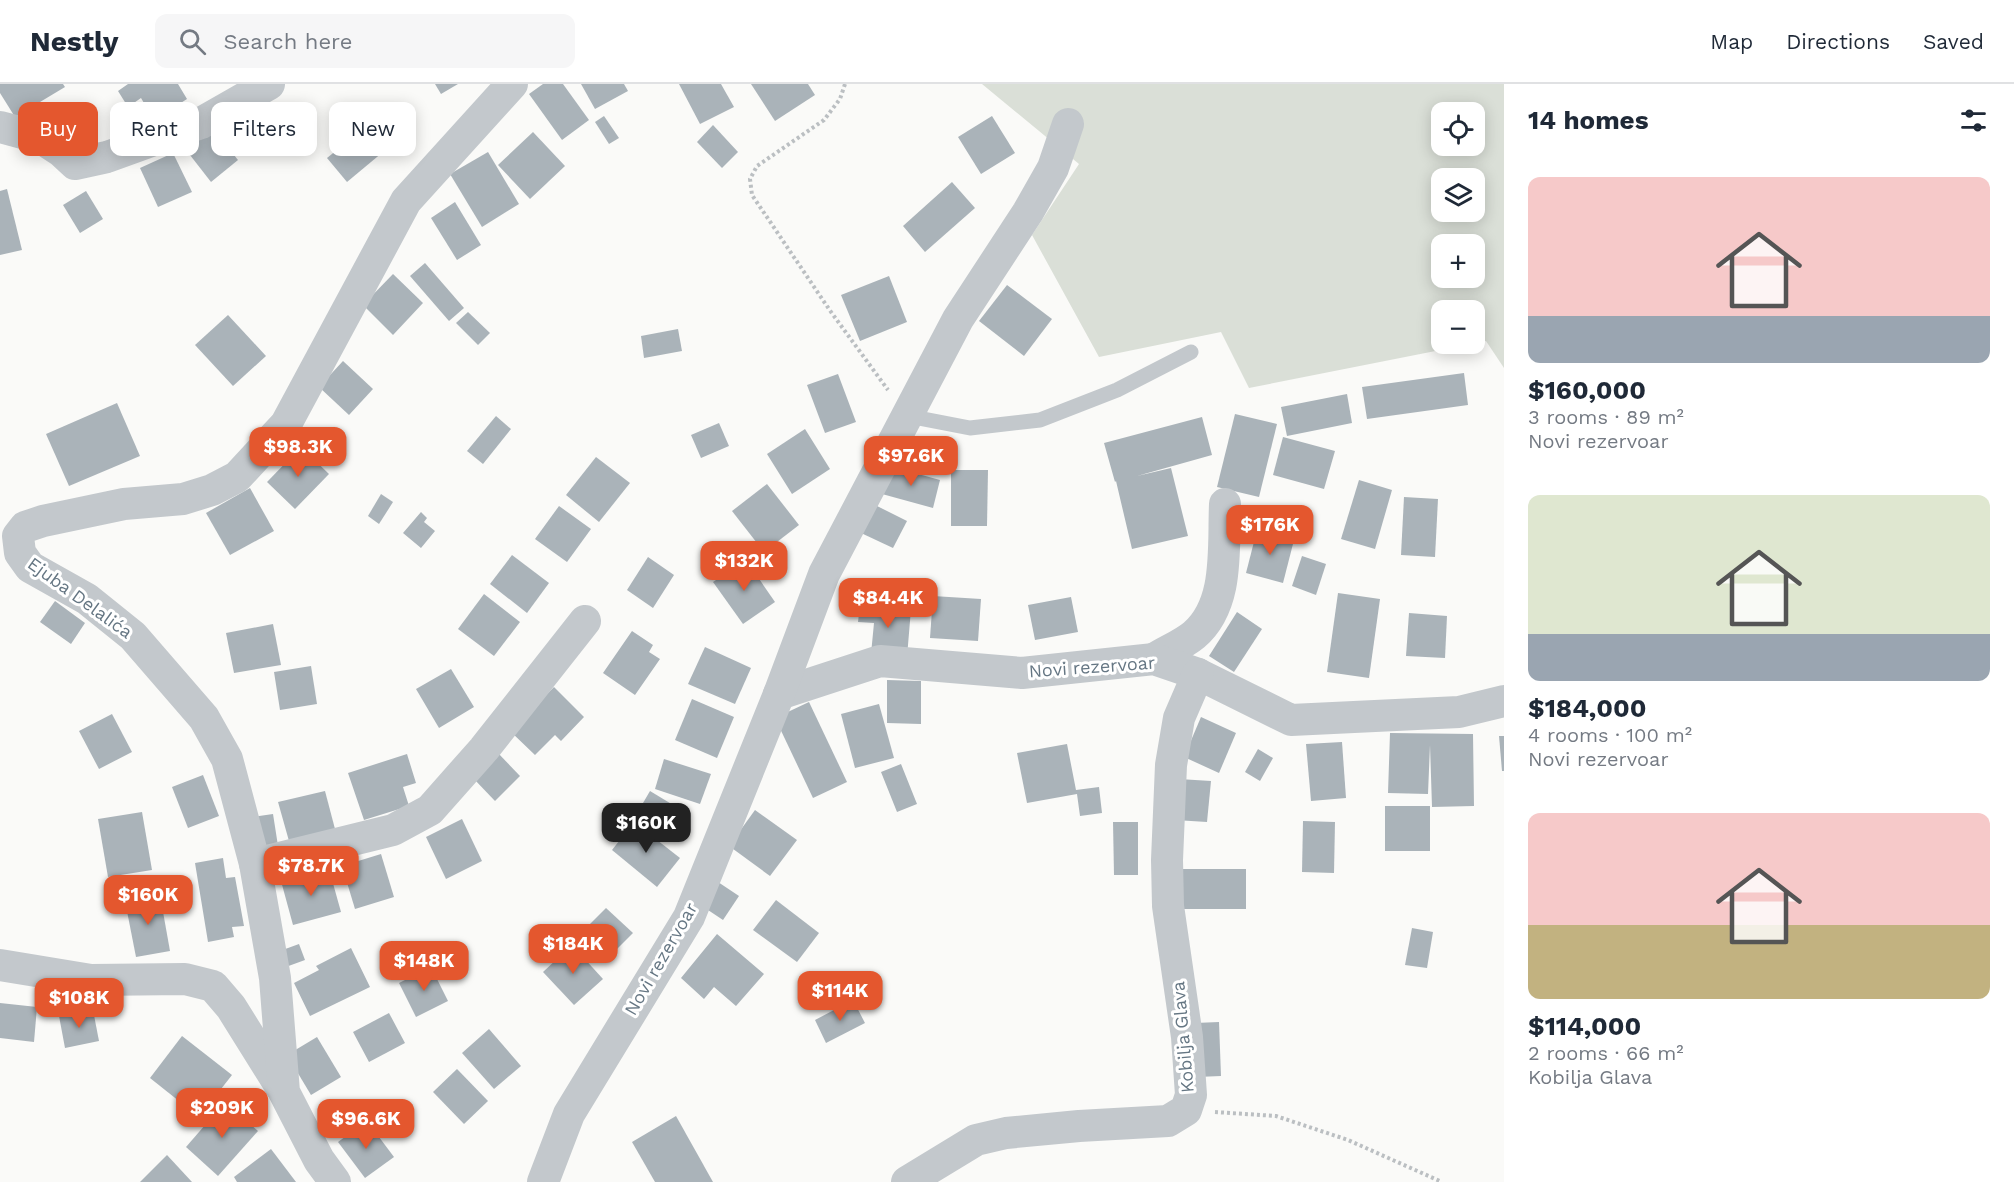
<!DOCTYPE html>
<meta charset="utf-8">
<style>
:root{--surface:#fff;--page:#f6f6f7;--text:#1f2937;--muted:#747a83;--line:#e0e1e3;--accent:#e4572e}
body{margin:0;font-family:"Work Sans",sans-serif;background:var(--page);color:var(--text);height:100vh;display:flex;flex-direction:column;font-size:22px;white-space:nowrap}
*{box-sizing:border-box;margin:0}
p{font-size:20px;color:var(--muted)}
.icon{flex:none;width:33px;height:33px;fill:none;stroke:currentColor;stroke-width:2;stroke-linecap:round;stroke-linejoin:round}
.map{position:relative;flex:1;overflow:hidden}
.drawer{display:flex;flex-direction:column;background:var(--surface);width:510px}
.drawer>*{flex:none}
.banner{position:absolute;left:18px;top:18px;width:570px;height:54px;display:flex;gap:12px}
.fabs{position:absolute;left:1431px;top:18px;display:grid;gap:12px}
.fabs a{display:grid;place-items:center;width:54px;height:54px;border-radius:12px;background:var(--surface);box-shadow:0 3px 15px #0003;font-size:30px}
.price{position:absolute;translate:-50% -51px;padding:0 14px;border-radius:12px;background:var(--accent);color:#fff;font-size:20px;line-height:39px;filter:drop-shadow(0 2px 3px #0008)}
.price::after{content:'';position:absolute;left:50%;top:36px;width:18px;height:14px;margin-left:-9px;background:inherit;clip-path:polygon(0 0,100% 0,50% 100%)}
.price.current{background:#222;color:#fff}
ul{padding:0;list-style:none}
li{display:grid;align-content:center;gap:12px;height:318px;padding:0 24px}
li span{display:grid;place-items:center;height:186px;border-radius:12px;color:#555}
li>.icon{margin-inline-start:auto}
span .icon{width:108px;height:108px;fill:#fffc;stroke-width:1}
li b{font-size:26px}
h2{display:flex;justify-content:space-between;align-items:center;height:72px;padding:0 24px;font-size:26px}
.tag{padding:0 21px;border-radius:12px;background:var(--surface);box-shadow:0 3px 15px #0003;font-size:21px;line-height:54px}
.tag.current{background:var(--accent);color:#fff}
header{display:flex;align-items:center;gap:36px;box-sizing:border-box;height:84px;padding:0 30px;background:var(--surface);border-bottom:2px solid var(--line)}
header strong{font-size:28px}
nav{display:flex;gap:33px;margin-inline-start:auto;font-size:21px}
.search{width:420px;height:54px;background:var(--page);display:flex;align-items:center;gap:15px;box-sizing:border-box;padding:0 21px;border-radius:12px;color:var(--muted);font-size:22px}
main{display:flex;flex:1;min-height:0}
.map>svg:first-child{display:block}
.green{fill:#dadfd7;fill-rule:evenodd}
.building{fill:#aab3b9}
.lines{fill:none;stroke-linecap:round;stroke-linejoin:round}
.path{stroke:#bbbfc2;stroke-width:4;stroke-dasharray:3 3;stroke-linecap:butt}
.lane{stroke:#c3c8cc;stroke-width:15}
.street{stroke:#c3c8cc;stroke-width:32}
.labels{text-anchor:middle;stroke-width:6;stroke-linejoin:round;paint-order:stroke}
.street-label{font-size:18px;fill:#657683;stroke:#fff}
</style>
<header>
<strong>Nestly</strong>
<div class="search"><svg class="icon" aria-label="search" viewBox="0 0 24 24"><circle cx="10" cy="10" r="6"/><path d="M15 15l6 6"/></svg>Search here</div>
<nav><a>Map</a><a>Directions</a><a>Saved</a></nav>
</header>
<main>
<div class="map">
<svg width="1504" height="1098" viewBox="0 0 1504 1098">
<rect width="100%" height="100%" fill="#fafaf8"/>
<path class="green" d="M982 0H1504V284L1486 257 1249 304 1221 248 1099 273 1032 151 1079 80ZM1442 28H1474V62H1442ZM1442 94H1474V128H1442ZM1442 160H1474V194H1442ZM1442 226H1474V260H1442Z"/>
<g class="building">
<path d="M0 0H63L65 3 15 33 0 9Z"/>
<path d="M128 0H178L187 15 154 36 141 14 128 23 118 7Z"/>
<path d="M435 0H458L441 10Z"/>
<path d="M543 0H563L589 36 562 56 529 10Z"/>
<path d="M581 0H624L628 7 595 25Z"/>
<path d="M679 0H721L734 23 700 40Z"/>
<path d="M751 0H808L815 11 775 37Z"/>
<path d="M248 25 271 53 251 71 227 42Z"/>
<path d="M604 32 619 54 609 60 595 38Z"/>
<path d="M992 32 1015 69 981 90 958 53Z"/>
<path d="M370 39 389 63 347 98 327 74Z"/>
<path d="M210 41 238 76 211 98 183 62Z"/>
<path d="M713 41 738 68 722 84 697 58Z"/>
<path d="M533 48 565 82 530 115 498 81Z"/>
<path d="M488 68 519 120 482 143 450 90Z"/>
<path d="M173 69 192 108 158 123 140 84Z"/>
<path d="M952 98 975 124 925 168 903 142Z"/>
<path d="M7 105 22 166 0 171V107Z"/>
<path d="M86 107 103 135 80 149 63 121Z"/>
<path d="M455 118 481 161 457 176 431 134Z"/>
<path d="M425 179 464 224 449 237 410 192Z"/>
<path d="M393 190 423 219 393 251 363 221Z"/>
<path d="M889 192 907 238 860 257 841 211Z"/>
<path d="M1007 201 1052 235 1024 272 979 237Z"/>
<path d="M468 228 490 249 478 261 456 239Z"/>
<path d="M228 231 266 272 233 302 195 261Z"/>
<path d="M678 245 682 267 644 274 641 252Z"/>
<path d="M343 277 373 305 349 331 319 303Z"/>
<path d="M1464 289 1468 321 1367 335 1362 303Z"/>
<path d="M838 290 856 338 825 349 807 301Z"/>
<path d="M1347 310 1352 339 1287 352 1281 323Z"/>
<path d="M117 319 140 372 69 402 46 350Z"/>
<path d="M1235 330 1277 340 1259 413 1217 403Z"/>
<path d="M496 332 511 345 483 380 467 367Z"/>
<path d="M1202 333 1212 371 1137 392 1171 384 1188 452 1132 465 1116 397 1115 398 1104 359Z"/>
<path d="M719 339 729 362 701 374 691 351Z"/>
<path d="M805 345 830 385 792 410 767 370Z"/>
<path d="M1283 353 1335 367 1324 405 1273 391Z"/>
<path d="M301 363 329 390 295 425 267 398Z"/>
<path d="M596 373 630 399 599 438 566 411Z"/>
<path d="M889 382 940 396 933 424 882 410Z"/>
<path d="M951 386H988L987 442H951Z"/>
<path d="M1359 396 1392 406 1375 465 1341 455Z"/>
<path d="M767 400 799 441 764 468 732 427Z"/>
<path d="M250 404 274 447 230 471 206 429Z"/>
<path d="M381 410 393 418 379 440 368 432Z"/>
<path d="M1404 413 1438 415 1435 473 1401 471Z"/>
<path d="M875 421 907 437 893 464 861 449Z"/>
<path d="M559 422 591 445 567 478 535 455Z"/>
<path d="M421 428 427 434 424 438 435 447 421 464 403 449Z"/>
<path d="M1257 446 1294 456 1283 499 1246 489Z"/>
<path d="M512 471 549 499 527 529 490 500Z"/>
<path d="M1302 472 1326 480 1316 511 1292 502Z"/>
<path d="M648 473 674 491 653 524 627 506Z"/>
<path d="M746 476 775 518 743 540 713 498Z"/>
<path d="M1338 509 1380 515 1369 594 1327 588Z"/>
<path d="M484 510 520 538 494 572 458 545Z"/>
<path d="M933 512 981 515 978 557 930 554Z"/>
<path d="M1071 513 1078 548 1035 556 1028 521Z"/>
<path d="M55 517 85 539 71 560 40 538Z"/>
<path d="M860 521 911 525 907 573 871 570 874 539 858 538Z"/>
<path d="M1237 528 1262 545 1234 588 1209 572Z"/>
<path d="M1409 529 1447 532 1445 574 1406 572Z"/>
<path d="M273 540 281 581 234 589 226 549Z"/>
<path d="M632 547 653 561 649 568 660 575 635 611 603 589Z"/>
<path d="M705 563 751 584 735 620 688 600Z"/>
<path d="M311 582 317 620 280 626 274 588Z"/>
<path d="M451 585 474 623 439 644 416 605Z"/>
<path d="M887 596 921 597V640L887 639Z"/>
<path d="M554 603 584 633 561 657 555 651 535 671 510 647Z"/>
<path d="M692 615 734 633 717 674 675 656Z"/>
<path d="M809 618 847 698 813 714 775 634Z"/>
<path d="M879 620 894 674 855 684 841 630Z"/>
<path d="M112 630 132 668 99 685 79 647Z"/>
<path d="M1201 633 1236 649 1219 689 1184 673Z"/>
<path d="M1390 649 1473 650 1474 722 1432 723 1430 661 1428 710 1388 709Z"/>
<path d="M1499 652H1504V687H1502Z"/>
<path d="M1342 658 1346 714 1311 717 1306 660Z"/>
<path d="M1067 660 1076 706 1099 703 1102 729 1080 732 1077 710 1027 719 1017 669Z"/>
<path d="M1258 665 1273 674 1260 697 1245 688Z"/>
<path d="M498 669 520 692 495 717 473 694Z"/>
<path d="M407 670 416 699 403 703 409 722 364 736 348 689Z"/>
<path d="M664 675 711 690 700 720 655 705Z"/>
<path d="M901 680 917 720 897 728 881 688Z"/>
<path d="M203 691 219 732 188 744 172 703Z"/>
<path d="M1179 695 1211 697 1207 738 1175 736Z"/>
<path d="M325 707 335 745 289 757 278 718Z"/>
<path d="M650 707 688 730 674 753 636 731Z"/>
<rect x="1385" y="722" width="45" height="45"/>
<path d="M755 726 797 756 770 792 729 762Z"/>
<path d="M142 728 152 786 108 793 98 735Z"/>
<path d="M273 730 278 762 257 765 252 733Z"/>
<path d="M462 735 482 777 446 795 426 753Z"/>
<path d="M1303 737 1335 738 1334 789 1302 788Z"/>
<path d="M634 738 680 774 657 803 612 766Z"/>
<path d="M1113 738H1138V791H1114Z"/>
<path d="M381 770 394 813 355 825 342 782Z"/>
<path d="M223 774 226 794 235 793 244 842 232 843 234 853 208 858 195 779Z"/>
<path d="M329 785 341 828 293 841 281 797Z"/>
<rect x="1174" y="785" width="72" height="40"/>
<path d="M715 796 739 812 723 836 699 820Z"/>
<path d="M160 811 170 867 136 873 125 817Z"/>
<path d="M776 816 819 849 797 878 753 846Z"/>
<path d="M606 824 633 849 606 876 580 850Z"/>
<path d="M1412 844 1433 848 1427 884 1405 881Z"/>
<path d="M717 850 764 890 736 922 714 903 704 915 681 894Z"/>
<path d="M299 860 305 876 283 884 277 868Z"/>
<path d="M572 861 603 895 574 921 543 888Z"/>
<path d="M351 864 370 903 310 932 294 899 319 886 316 882Z"/>
<path d="M431 883 448 917 416 933 399 899Z"/>
<path d="M853 916 865 939 826 959 815 936Z"/>
<path d="M0 919 37 923 34 958 0 954Z"/>
<path d="M93 926 99 957 65 964 59 932Z"/>
<path d="M389 929 405 959 369 978 353 948Z"/>
<path d="M1219 938 1221 992 1197 993 1195 939Z"/>
<path d="M489 945 521 982 494 1005 462 969Z"/>
<path d="M182 952 232 991 199 1033 150 994Z"/>
<path d="M317 953 341 993 311 1011 287 971Z"/>
<path d="M457 985 488 1017 464 1040 433 1008Z"/>
<path d="M225 1018 258 1047 218 1092 186 1063Z"/>
<path d="M676 1032 713 1098H655L632 1058Z"/>
<path d="M367 1037 394 1073 365 1094 338 1058Z"/>
<path d="M271 1065 296 1098H237L234 1093Z"/>
<path d="M167 1071 192 1098H140Z"/>
</g>
<g class="lines">
<g class="path">
<path d="M845 0 840 15 824 36 757 82 750 95 752 111 831 228 888 306"/>
<path d="M1215 1028 1276 1032 1348 1056 1442 1098"/>
</g>
<path class="lane" d="M908 332 970 344 1040 336 1117 306 1191 268"/>
<g class="street">
<path d="M0 43 41 54 61 67 75 80 107 73 201 39 269 0"/>
<path d="M1154 575C1166 567 1182 561 1194 551 1230 520 1223 464 1225 420"/>
<path d="M779 610 880 577 1022 589 1154 575 1198 590 1291 636 1459 628 1504 617"/>
<path d="M255 780 393 746 430 726 484 665 585 537"/>
<path d="M0 881 91 896 185 895 213 902 231 923 281 1003"/>
<path d="M335 1098 319 1076 284 1008 275 894 255 780 227 675 204 634 133 552 87 515 30 483 20 469 18 452 25 443 43 437 124 420 183 415 212 406 237 393 286 340 406 117 512 0"/>
<path d="M543 1098 569 1030 689 833 779 610 824 490 958 235 1028 128 1053 84 1068 40"/>
<path d="M907 1098 976 1056 1006 1049 1079 1042 1168 1037 1186 1026 1191 1011 1187 953 1168 822 1167 776 1171 681 1179 634 1198 590"/>
</g>
</g>
<g class="labels">
<g class="street-label">
<text transform="translate(80 514) rotate(36)" y="6">Ejuba Delalića</text>
<text transform="translate(1092 583) rotate(-4)" y="6">Novi rezervoar</text>
<text transform="translate(661 875) rotate(-60)" y="6">Novi rezervoar</text>
<text transform="translate(1183 953) rotate(-95)" y="6">Kobilja Glava</text>
</g>
</g>
</svg>
<div class="fabs">
<a><svg class="icon" aria-label="locate" viewBox="0 0 24 24"><circle cx="12" cy="12" r="6"/><path d="M12 2v4M12 18v4M2 12h4M18 12h4"/></svg></a>
<a><svg class="icon" aria-label="layers" viewBox="0 0 24 24"><path d="M12 4l9 5-9 5-9-5zM3 14l9 5 9-5"/></svg></a>
<a>+</a>
<a>−</a>
</div>
<b class="price" style="left:298px;top:394px">$98.3K</b>
<b class="price" style="left:911px;top:403px">$97.6K</b>
<b class="price" style="left:1270px;top:472px">$176K</b>
<b class="price" style="left:744px;top:508px">$132K</b>
<b class="price" style="left:888px;top:545px">$84.4K</b>
<b class="price current" style="left:646px;top:770px">$160K</b>
<b class="price" style="left:311px;top:813px">$78.7K</b>
<b class="price" style="left:148px;top:842px">$160K</b>
<b class="price" style="left:573px;top:891px">$184K</b>
<b class="price" style="left:424px;top:908px">$148K</b>
<b class="price" style="left:840px;top:938px">$114K</b>
<b class="price" style="left:79px;top:945px">$108K</b>
<b class="price" style="left:222px;top:1055px">$209K</b>
<b class="price" style="left:366px;top:1066px">$96.6K</b>
<div class="banner">
<a class="tag current">Buy</a>
<a class="tag">Rent</a>
<a class="tag">Filters</a>
<a class="tag">New</a>
</div>
</div>
<section class="drawer">
<h2>14 homes<svg class="icon" aria-label="filters" viewBox="0 0 24 24"><path d="M4 7h16M4 17h16"/><circle cx="9" cy="7" r="2"/><circle cx="15" cy="17" r="2"/></svg></h2>
<ul>
<li><span style="background:linear-gradient(#f6c9c9 75%,#9aa5b1 0)"><svg class="icon" aria-label="home" viewBox="0 0 24 24"><path d="M3 11l9-7 9 7M6 9v11h12V9"/></svg></span><div><b>$160,000</b><p>3 rooms · 89 m²</p><p>Novi rezervoar</p></div></li>
<li><span style="background:linear-gradient(#dfe7d0 75%,#9aa5b1 0)"><svg class="icon" aria-label="home" viewBox="0 0 24 24"><path d="M3 11l9-7 9 7M6 9v11h12V9"/></svg></span><div><b>$184,000</b><p>4 rooms · 100 m²</p><p>Novi rezervoar</p></div></li>
<li><span style="background:linear-gradient(#f6c9c9 60%,#c2b280 0)"><svg class="icon" aria-label="home" viewBox="0 0 24 24"><path d="M3 11l9-7 9 7M6 9v11h12V9"/></svg></span><div><b>$114,000</b><p>2 rooms · 66 m²</p><p>Kobilja Glava</p></div></li>
</ul>
</section>
</main>
